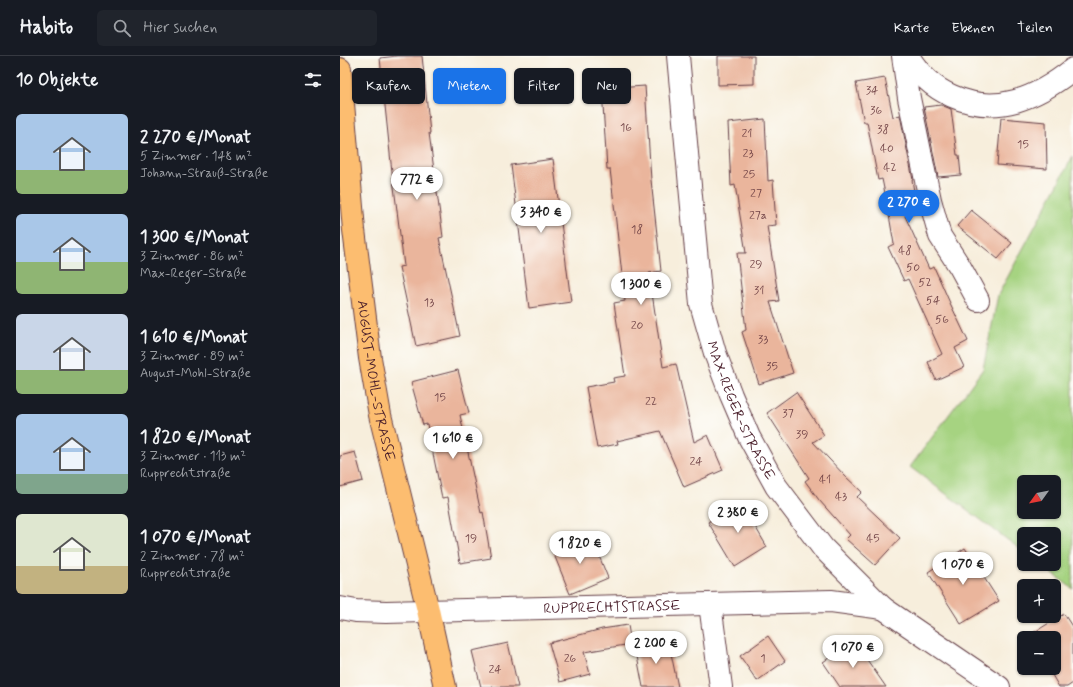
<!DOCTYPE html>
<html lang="de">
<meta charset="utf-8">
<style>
:root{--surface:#171b24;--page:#20242c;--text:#f1f3f6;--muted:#9ea1a6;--line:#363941;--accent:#1a73e8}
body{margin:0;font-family:Mynerve,sans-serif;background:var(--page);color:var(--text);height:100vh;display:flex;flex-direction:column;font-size:15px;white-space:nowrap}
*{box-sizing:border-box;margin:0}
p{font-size:13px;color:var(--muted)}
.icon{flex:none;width:22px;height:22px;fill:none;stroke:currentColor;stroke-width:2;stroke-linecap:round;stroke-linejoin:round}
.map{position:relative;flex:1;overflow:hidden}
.sheet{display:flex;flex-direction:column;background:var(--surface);width:340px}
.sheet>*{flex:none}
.hud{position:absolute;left:12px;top:12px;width:380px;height:36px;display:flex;gap:8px}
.needle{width:26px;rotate:237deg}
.fabs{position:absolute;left:677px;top:419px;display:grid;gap:8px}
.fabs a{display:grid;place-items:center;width:44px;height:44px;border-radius:6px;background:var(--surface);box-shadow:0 1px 3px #0004;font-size:20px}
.price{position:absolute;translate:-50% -34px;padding:0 9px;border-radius:14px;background:#fff;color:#222;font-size:13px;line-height:26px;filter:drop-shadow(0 1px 2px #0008)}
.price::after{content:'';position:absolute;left:50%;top:24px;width:12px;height:9px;margin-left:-6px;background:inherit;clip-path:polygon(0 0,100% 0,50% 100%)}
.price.current{background:var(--accent);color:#fff}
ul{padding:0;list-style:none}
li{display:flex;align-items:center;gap:12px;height:100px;padding:0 16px}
li span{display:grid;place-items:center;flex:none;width:112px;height:80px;border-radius:6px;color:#555}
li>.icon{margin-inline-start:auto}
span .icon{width:48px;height:48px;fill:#fffc;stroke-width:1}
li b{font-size:17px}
h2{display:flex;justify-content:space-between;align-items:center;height:48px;padding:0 16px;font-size:17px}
.tag{padding:0 14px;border-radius:6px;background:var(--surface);box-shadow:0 1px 3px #0004;font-size:14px;line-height:36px}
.tag.current{background:var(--accent);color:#fff}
header{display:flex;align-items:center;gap:24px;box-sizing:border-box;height:56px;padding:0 20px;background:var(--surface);border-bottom:1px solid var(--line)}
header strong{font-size:19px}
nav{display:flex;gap:22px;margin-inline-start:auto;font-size:14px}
.search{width:280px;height:36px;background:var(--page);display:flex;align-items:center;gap:10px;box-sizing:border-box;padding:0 14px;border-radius:6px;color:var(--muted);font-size:15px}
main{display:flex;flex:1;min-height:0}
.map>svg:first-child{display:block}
.green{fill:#a6d381;stroke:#787956;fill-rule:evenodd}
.building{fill:#eab59c}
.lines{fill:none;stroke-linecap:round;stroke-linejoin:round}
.minor-casing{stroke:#643e46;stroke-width:24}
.major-casing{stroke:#643e46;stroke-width:24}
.minor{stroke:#fff;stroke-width:22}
.major{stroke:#fcbd6f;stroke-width:22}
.labels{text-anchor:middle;stroke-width:3.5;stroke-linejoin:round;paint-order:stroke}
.number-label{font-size:12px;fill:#724447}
.street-label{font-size:14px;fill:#4a1f2b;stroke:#fdfcf7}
</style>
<header>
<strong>Habito</strong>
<div class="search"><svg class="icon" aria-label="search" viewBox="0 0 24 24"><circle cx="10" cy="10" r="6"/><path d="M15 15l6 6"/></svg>Hier suchen</div>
<nav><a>Karte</a><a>Ebenen</a><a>Teilen</a></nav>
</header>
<main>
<section class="sheet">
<h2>10 Objekte<svg class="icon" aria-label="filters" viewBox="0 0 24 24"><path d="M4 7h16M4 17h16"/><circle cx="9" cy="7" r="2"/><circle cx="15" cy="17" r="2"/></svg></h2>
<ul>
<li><span style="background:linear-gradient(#a9c7e8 70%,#8fb573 0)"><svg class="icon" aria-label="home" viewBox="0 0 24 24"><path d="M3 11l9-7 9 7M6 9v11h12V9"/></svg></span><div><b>2 270 €/Monat</b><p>5 Zimmer · 148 m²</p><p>Johann-Strauß-Straße</p></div></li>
<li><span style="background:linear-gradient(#a9c7e8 60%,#8fb573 0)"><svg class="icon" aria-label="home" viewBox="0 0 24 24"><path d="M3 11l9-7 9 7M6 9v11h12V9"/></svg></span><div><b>1 300 €/Monat</b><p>3 Zimmer · 86 m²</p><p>Max-Reger-Straße</p></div></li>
<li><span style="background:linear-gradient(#c9d6e8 70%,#8fb573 0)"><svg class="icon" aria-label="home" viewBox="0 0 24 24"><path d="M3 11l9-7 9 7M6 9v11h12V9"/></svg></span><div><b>1 610 €/Monat</b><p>3 Zimmer · 89 m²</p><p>August-Mohl-Straße</p></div></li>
<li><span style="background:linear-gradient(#a9c7e8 75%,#7fa58c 0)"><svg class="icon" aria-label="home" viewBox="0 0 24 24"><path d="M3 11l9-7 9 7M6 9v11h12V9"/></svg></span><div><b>1 820 €/Monat</b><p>3 Zimmer · 113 m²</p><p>Rupprechtstraße</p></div></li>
<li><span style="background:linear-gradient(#dfe7d0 65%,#c2b280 0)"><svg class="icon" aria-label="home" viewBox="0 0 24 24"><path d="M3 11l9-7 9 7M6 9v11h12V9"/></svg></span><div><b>1 070 €/Monat</b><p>2 Zimmer · 78 m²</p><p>Rupprechtstraße</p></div></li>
</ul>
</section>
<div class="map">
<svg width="733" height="631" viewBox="0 0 733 631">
<rect width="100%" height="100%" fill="#fdfcf7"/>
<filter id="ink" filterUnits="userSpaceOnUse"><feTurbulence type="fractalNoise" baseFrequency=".025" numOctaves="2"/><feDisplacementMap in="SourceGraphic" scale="8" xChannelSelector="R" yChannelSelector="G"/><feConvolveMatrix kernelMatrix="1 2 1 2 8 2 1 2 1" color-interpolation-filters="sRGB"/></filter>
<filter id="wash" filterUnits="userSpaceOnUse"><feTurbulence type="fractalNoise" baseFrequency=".012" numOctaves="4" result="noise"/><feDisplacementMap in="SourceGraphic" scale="16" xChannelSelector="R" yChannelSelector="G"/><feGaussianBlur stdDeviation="0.9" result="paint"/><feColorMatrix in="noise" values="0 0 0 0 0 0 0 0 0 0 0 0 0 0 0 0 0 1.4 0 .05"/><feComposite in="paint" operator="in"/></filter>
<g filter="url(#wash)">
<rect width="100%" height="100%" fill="#f7eedc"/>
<path class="green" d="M733 100V533L700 508H714V478H684V496L570 411 643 313 658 239ZM684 426H714V456H684Z"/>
<g id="blocks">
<g class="building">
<path d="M57 0H82L90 77H89L103 181 99 182 120 280 76 290 59 211 64 210 51 107 40 2Z"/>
<path d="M378 0H414V28L378 29Z"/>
<path d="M545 22 553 61 560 59 573 124H572L578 157 565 160 589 213 594 211 610 247 628 285 615 292 624 311 596 324 588 306 602 298 568 223 564 225 548 191 554 188 546 142 542 123 538 124 527 66H524L516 27Z"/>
<path d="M305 30 311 124 321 215 309 217 323 311 336 308 354 386 368 379 383 414 344 431 320 375 277 385 278 388 257 392 246 331 274 326 273 322 285 320 274 247 285 245 270 113H267L262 33Z"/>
<path d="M601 49 611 53 617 99H619L621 119 598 121 584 51Z"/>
<path d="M661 62 706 66 707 113 657 109Z"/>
<path d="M425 63 428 125 433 124 436 169 427 170 439 245 430 246 453 317 419 328 402 276 406 274 397 197H406L395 129 391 130 388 67Z"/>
<path d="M213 103 231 246 189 252 171 109Z"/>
<path d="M631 154 672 187 658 203 617 170Z"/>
<path d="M118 314 129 357 120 359 141 457 143 456 151 502 120 507 108 441 102 442 87 368 83 369 71 326Z"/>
<path d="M456 336 484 379 473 386 505 420 522 436 517 441 560 482 535 509 506 483 510 479 479 444 465 425 469 422 427 357Z"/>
<path d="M15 396 23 425 0 431V400Z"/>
<path d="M401 446 427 491 395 511 368 466Z"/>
<path d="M251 480 268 522 230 538 213 496Z"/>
<path d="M625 492 659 545 621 568 588 516Z"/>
<path d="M724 558 733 572V627L727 631H719L708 612H714V582H689L688 580Z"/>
<path d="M288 569 291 588 244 596 250 618 220 626 209 587 262 573Z"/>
<path d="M428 580 445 605 417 625 400 600Z"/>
<path d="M328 583 338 631H303L295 590Z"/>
<path d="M514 585 546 631H500L483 606Z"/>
<path d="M168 587 178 631H141L132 595Z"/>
</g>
</g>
</g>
<g filter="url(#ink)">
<use href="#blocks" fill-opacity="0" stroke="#643e46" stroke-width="1"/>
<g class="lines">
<g class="minor-casing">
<g id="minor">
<path id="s1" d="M338 0 361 248 375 297 391 339 409 381 436 430 483 492 543 552 659 631"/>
<path d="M563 0 569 42 590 144 600 180 620 211 638 244"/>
<path d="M568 0C580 19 592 31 612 40 657 60 697 42 733 13"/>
<path d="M370 548 381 631"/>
<path id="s2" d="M0 552 16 555 46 556 491 545 543 552"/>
</g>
</g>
<g class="major-casing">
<g id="major">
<path id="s3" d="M0 13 14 174 30 302 40 359 88 554 105 631"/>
</g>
</g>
<use href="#minor" class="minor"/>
<use href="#major" class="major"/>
</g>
</g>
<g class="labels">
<g class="number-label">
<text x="532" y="38">34</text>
<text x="536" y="58">36</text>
<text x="286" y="75">16</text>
<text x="543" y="77">38</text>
<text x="407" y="81">21</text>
<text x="683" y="92">15</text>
<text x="547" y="96">40</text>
<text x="408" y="101">23</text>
<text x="550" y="115">42</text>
<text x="409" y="122">25</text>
<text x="416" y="141">27</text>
<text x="418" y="163">27a</text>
<text x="297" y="177">18</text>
<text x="565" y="198">48</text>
<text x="416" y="212">29</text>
<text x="573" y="215">50</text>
<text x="585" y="230">52</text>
<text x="419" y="238">31</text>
<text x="593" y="248">54</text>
<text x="89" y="250">13</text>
<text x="602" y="267">56</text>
<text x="297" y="273">20</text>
<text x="423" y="287">33</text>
<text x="432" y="314">35</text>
<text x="100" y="345">15</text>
<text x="311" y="349">22</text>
<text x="448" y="361">37</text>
<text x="462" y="382">39</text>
<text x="356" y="409">24</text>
<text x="485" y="427">41</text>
<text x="501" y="444">43</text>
<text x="131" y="486">19</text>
<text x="533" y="486">45</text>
<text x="230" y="606">26</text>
<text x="423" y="606">1</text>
<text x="155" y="617">24</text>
</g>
<g class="street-label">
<text dy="5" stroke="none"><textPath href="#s3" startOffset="314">AUGUST-MOHL-STRASSE</textPath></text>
<text dy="5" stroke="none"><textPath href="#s1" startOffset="363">MAX-REGER-STRASSE</textPath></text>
<text dy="5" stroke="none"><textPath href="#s2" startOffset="272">RUPPRECHTSTRASSE</textPath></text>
</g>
</g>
</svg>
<div class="fabs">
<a><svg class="needle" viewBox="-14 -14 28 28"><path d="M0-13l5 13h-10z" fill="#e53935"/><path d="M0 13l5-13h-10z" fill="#9ea1a6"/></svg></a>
<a><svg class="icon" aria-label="layers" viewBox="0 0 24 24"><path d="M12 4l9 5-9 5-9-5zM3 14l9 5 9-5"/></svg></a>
<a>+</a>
<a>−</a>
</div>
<b class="price" style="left:77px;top:145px">772 €</b>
<b class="price current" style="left:569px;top:168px">2 270 €</b>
<b class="price" style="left:201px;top:178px">3 340 €</b>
<b class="price" style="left:301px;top:250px">1 300 €</b>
<b class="price" style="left:113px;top:404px">1 610 €</b>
<b class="price" style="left:398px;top:478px">2 380 €</b>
<b class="price" style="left:240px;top:509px">1 820 €</b>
<b class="price" style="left:623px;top:530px">1 070 €</b>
<b class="price" style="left:316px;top:609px">2 200 €</b>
<b class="price" style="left:513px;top:613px">1 070 €</b>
<div class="hud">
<a class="tag">Kaufen</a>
<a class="tag current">Mieten</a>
<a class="tag">Filter</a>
<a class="tag">Neu</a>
</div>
</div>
</main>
